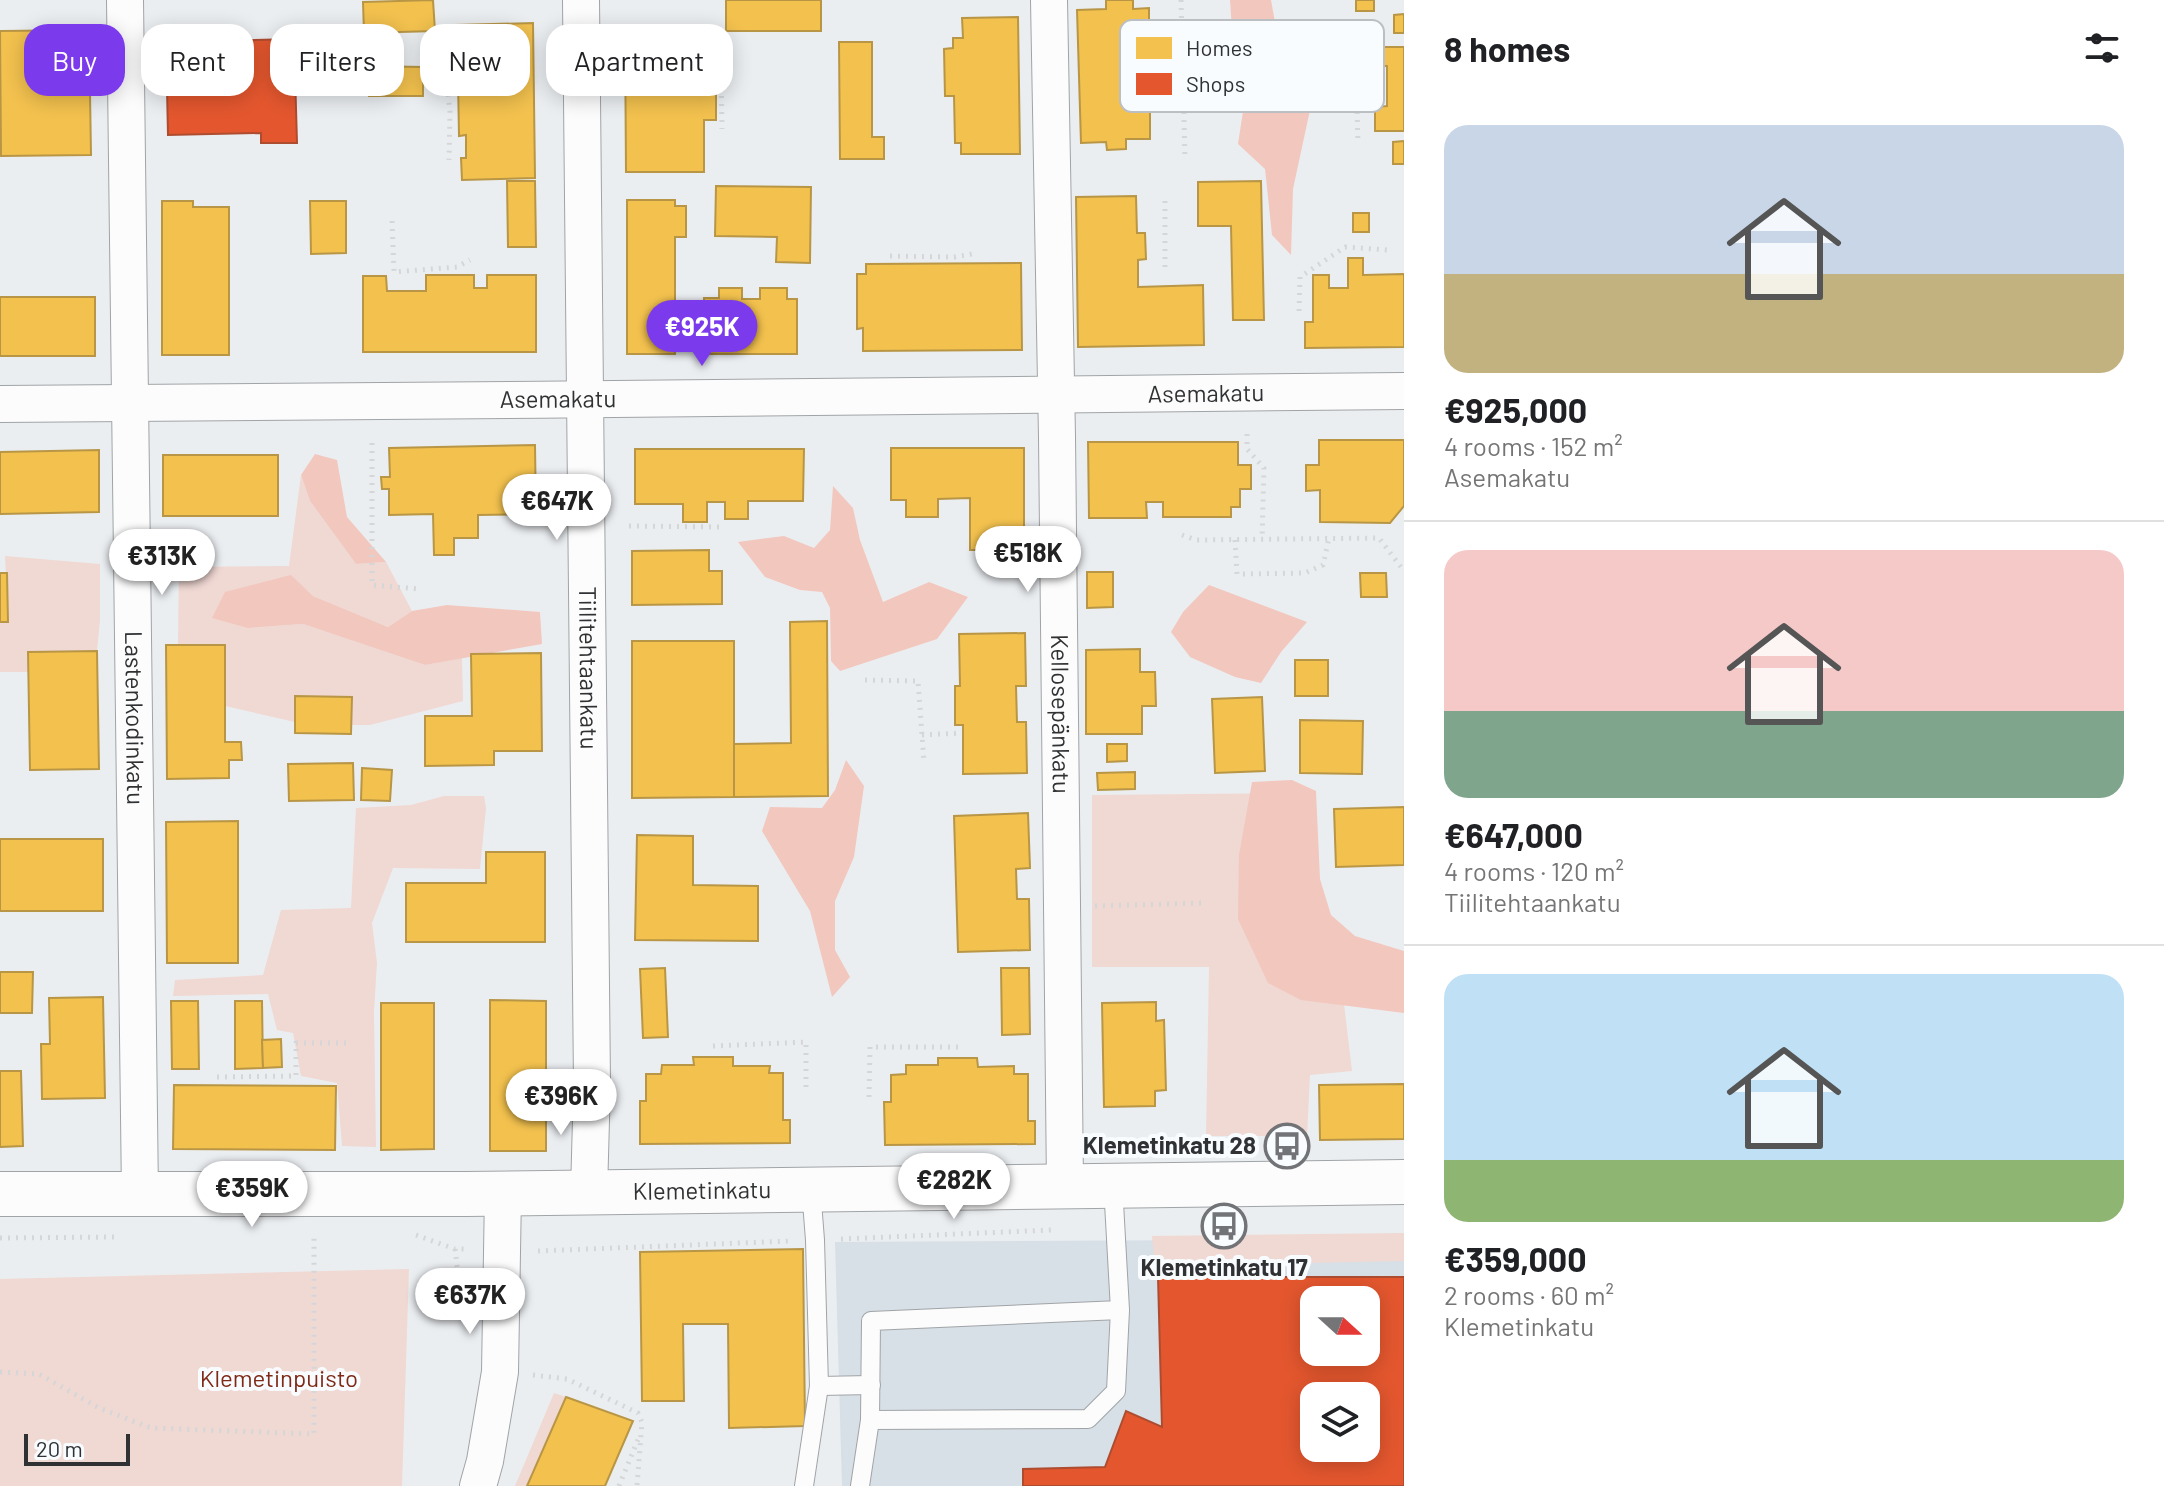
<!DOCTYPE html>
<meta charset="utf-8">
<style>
:root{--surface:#fff;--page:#f2f2f2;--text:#202124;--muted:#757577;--line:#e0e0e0;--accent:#7c3aed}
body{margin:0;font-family:Barlow,sans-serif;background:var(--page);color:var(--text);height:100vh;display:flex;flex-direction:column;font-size:30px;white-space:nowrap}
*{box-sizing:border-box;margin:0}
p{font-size:26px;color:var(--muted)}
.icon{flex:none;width:44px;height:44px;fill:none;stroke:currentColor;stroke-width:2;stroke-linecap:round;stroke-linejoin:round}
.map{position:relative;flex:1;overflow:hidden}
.panel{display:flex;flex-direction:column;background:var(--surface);width:760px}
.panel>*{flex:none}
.guide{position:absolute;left:24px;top:24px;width:760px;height:72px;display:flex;gap:16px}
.needle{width:52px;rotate:111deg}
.controls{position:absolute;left:1300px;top:1286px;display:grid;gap:16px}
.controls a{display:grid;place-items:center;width:80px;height:80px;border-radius:16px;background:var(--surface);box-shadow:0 4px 20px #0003;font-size:40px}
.scale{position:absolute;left:24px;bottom:20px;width:106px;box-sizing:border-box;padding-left:8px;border:4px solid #2f3133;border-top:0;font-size:22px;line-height:28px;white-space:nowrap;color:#2f3133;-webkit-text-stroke:6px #f8fcff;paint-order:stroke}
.price{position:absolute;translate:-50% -68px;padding:0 18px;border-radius:28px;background:#fff;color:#222;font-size:26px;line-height:52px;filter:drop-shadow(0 2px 4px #0008)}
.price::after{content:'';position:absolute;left:50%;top:48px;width:24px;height:18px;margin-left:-12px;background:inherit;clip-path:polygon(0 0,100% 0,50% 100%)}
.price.current{background:var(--accent);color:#fff}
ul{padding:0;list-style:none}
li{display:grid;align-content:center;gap:16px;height:424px;padding:0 40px}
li+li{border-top:2px solid var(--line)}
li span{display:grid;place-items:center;height:248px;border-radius:24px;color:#555}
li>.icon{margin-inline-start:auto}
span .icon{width:144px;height:144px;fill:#fffc;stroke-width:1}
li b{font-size:34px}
h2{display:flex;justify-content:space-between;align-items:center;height:96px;padding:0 40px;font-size:34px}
.pill{padding:0 28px;border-radius:24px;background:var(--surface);box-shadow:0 4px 20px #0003;font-size:28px;line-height:72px}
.pill.current{background:var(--accent);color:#fff}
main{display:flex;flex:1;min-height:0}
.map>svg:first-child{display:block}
.built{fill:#d7dfe7;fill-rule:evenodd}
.green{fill:#f0d8d3}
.forest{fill:#f2c7be}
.homes{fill:#f2c14e;stroke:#b89646;stroke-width:2}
.shops{fill:#e4572e;stroke:#ae4c30;stroke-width:2;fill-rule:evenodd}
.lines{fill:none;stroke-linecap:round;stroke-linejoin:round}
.lane-casing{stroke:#a1a4a6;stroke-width:20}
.street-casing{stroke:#a1a4a6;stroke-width:38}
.secondary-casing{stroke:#a1a4a6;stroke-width:46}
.path{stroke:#d5d6d7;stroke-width:5;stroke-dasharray:2 6;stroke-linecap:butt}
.lane{stroke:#fcfcfd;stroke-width:18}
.street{stroke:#fcfcfd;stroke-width:36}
.secondary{stroke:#fcfcfd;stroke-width:44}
.labels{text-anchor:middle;stroke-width:8;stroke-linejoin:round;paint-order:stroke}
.street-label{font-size:24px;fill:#2f3133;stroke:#f8fcff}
.poi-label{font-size:24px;font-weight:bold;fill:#2f3133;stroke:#f8fcff;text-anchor:end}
.park-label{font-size:24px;fill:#7f2916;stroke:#f8fcff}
.key{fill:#f8fcff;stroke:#bcbfc2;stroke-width:2}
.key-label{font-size:22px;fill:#2f3133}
</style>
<main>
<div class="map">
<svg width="1404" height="1486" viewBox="0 0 1404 1486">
<rect width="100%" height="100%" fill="#ebeef1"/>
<path class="built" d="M1404 1239V1486H842L835 1242ZM1314 1300H1366V1352H1314ZM1314 1396H1366V1448H1314Z"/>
<g class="green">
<path d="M301 475 310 501 356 564 386 562 412 611 388 627 313 596 291 576 248 628 303 624 425 665 462 658 463 701 370 725H351L352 697 296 696 295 722 225 706V645H178L179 567 289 566Z"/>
<path d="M5 556 100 564V620L97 651 29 652 28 672H0V622H8Z"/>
<path d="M1298 793 1344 1004 1352 1071 1310 1075 1307 1136H1206L1209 967H1092V795Z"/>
<path d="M444 796H484L486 808 480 869 393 868 372 923 377 963 374 1011 376 1147 342 1146 337 1083 301 1076 293 1033 277 1030 268 994 173 996 175 980 263 975 281 910 351 908 356 808 411 805Z"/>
<path d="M1404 1233V1261L1155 1266 1152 1236Z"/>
<path d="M409 1269 402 1486H0V1279Z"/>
<path d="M554 1393 566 1397 527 1486H515Z"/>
</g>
<g class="forest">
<path d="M1230 0H1271L1279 44 1290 86 1310 110 1293 189 1291 255 1272 235 1265 169 1238 144 1247 85 1233 44Z"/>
<path d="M315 454 337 460 347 517 386 562 356 564 310 501 301 475Z"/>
<path d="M833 486 853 508 860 540 883 602 929 582 968 597 937 639 840 671 831 661 830 608 822 592 800 590 765 577 738 542 784 536 814 548 830 530Z"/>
<path d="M291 575 313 596 388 627 412 611 447 605 540 612 542 644 425 665 303 624 248 628 212 618 225 592Z"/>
<path d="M1209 585 1307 622 1281 652 1261 683 1235 677 1190 657 1171 632 1183 612Z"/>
<path d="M846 760 864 786 854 857 835 901V950L850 977 832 997 810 911 762 831 770 807 822 808 835 790Z"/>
<path d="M1292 780 1316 791 1320 879 1331 915 1355 936 1404 951V1013L1301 1000 1268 983 1238 919 1239 855 1252 782Z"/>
</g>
<g class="homes">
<path d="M433 0 435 31 364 33 363 2Z"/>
<rect x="726" y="0" width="95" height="31"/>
<path d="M1106 0H1133V9L1149 8V42H1162L1163 111H1150V139H1126V149L1107 150 1106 142 1081 143 1077 10 1106 9Z"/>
<rect x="1356" y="0" width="18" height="11"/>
<path d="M1404 14V33H1394V15Z"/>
<path d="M1018 17 1020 154H961V143H955L954 96H945L944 49 953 48V38H963L962 18Z"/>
<path d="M533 23 535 178 462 180 461 158H466V135L459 136 458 80H466L465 48H457L456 25Z"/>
<path d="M705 28 704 75H716V120H704V172H626L625 29Z"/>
<path d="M89 30 91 155 1 156 0 31Z"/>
<path d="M839 42H872V137H884V159H840Z"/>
<path d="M1377 47H1404V131H1375V107L1387 106V66H1377Z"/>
<path d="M369 66 423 67V96H369Z"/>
<path d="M1404 141V164H1393V142Z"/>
<path d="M507 181H535L536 247H508Z"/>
<path d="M1261 181 1264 320H1233L1231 226H1198V182Z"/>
<path d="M716 186 811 187 810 263 776 262 777 237 715 236Z"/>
<path d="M1136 196 1137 233H1145L1146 259 1138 260V287L1203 285 1204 345 1078 347 1076 197Z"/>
<path d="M627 200H675V206H686V237H675V322H685V345H674L675 354H627Z"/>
<path d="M162 201H193V207H229V355H162Z"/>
<path d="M310 201H346V253L311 254Z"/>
<rect x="1353" y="213" width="16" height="19"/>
<path d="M1348 258H1363V275L1404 274V347L1305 348V322H1313V275H1329V288H1348Z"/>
<path d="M1021 263 1022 350 863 351V328L857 329V274H866V264Z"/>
<path d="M426 275H474V288H487V275H536V352H363V276H386L387 291H426Z"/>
<path d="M719 288H742V299H760V288H787V299H797V354H704V298H719Z"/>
<rect x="0" y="297" width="95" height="59"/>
<path d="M1319 440H1404V506L1390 523 1320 522V490L1306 491V465H1319Z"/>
<path d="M1088 442H1238V465H1251V489H1240V507H1231V517H1163V502H1146L1147 518H1089Z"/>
<path d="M535 445 536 514 478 515V538H454V555H434L433 514 389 515V489H382L381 477H390L389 448Z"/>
<path d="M891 448H1024V550H970V498L938 499V517H906V500H891Z"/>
<path d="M635 449H804L803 501H748V519H725V502H707V522H683V504H635Z"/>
<path d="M99 450V512L0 514V452Z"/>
<rect x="163" y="455" width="115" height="61"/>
<path d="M709 550V571H722V604L632 605V551Z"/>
<path d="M1087 572H1113V607L1087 608Z"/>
<path d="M0 573H7L8 622H0Z"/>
<path d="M1360 573H1386L1387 597H1361Z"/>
<path d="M827 621 828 796 734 797V744L791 743 790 622Z"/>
<path d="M1025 633 1026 686H1016L1017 722H1026L1027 773 963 774V725H955V686H960L959 634Z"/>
<path d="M632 641H734V797L632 798Z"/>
<path d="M166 645H225V742H241L242 760H229V778L167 779Z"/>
<path d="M1140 649V672H1155L1156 706H1142V734H1086V650Z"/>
<path d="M97 651 99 769 30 770 28 652Z"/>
<path d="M541 653 542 751H494V765L425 766V716H472L471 654Z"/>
<rect x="1295" y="660" width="33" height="36"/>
<path d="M295 696 352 697 351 734 295 733Z"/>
<path d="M1262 697 1265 771 1215 773 1212 699Z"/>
<path d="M1300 720 1363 721 1362 774 1300 773Z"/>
<path d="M1107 744H1127V761L1107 762Z"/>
<path d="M353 763 354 800 289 801 288 764Z"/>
<path d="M362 768 392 770 390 801 361 800Z"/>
<path d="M1135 772V789L1098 790 1097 773Z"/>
<path d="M1404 807V865L1336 867 1334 809Z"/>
<path d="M1028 813 1030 868 1016 869 1017 899H1029L1030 950 958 952 954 816Z"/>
<path d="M238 821V963H167L166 822Z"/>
<path d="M637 835 693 836V885L758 886V941L635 940Z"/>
<rect x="0" y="839" width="103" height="72"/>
<path d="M486 852H545V942H406V883H486Z"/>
<path d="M665 968 668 1037 643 1038 640 969Z"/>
<path d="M1001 968H1029L1030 1034 1002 1035Z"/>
<path d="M0 972H33L32 1013H0Z"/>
<path d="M103 997 105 1098 42 1099 41 1044H50L49 998Z"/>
<path d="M490 1000 546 1001V1151H490Z"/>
<path d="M171 1001H198L199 1069H172Z"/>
<path d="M235 1001H262L263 1068 235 1069Z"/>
<path d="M1156 1002V1021L1164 1020 1166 1090 1155 1091V1106L1104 1107 1102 1003Z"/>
<path d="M381 1003H434V1149L381 1150Z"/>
<path d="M281 1039 282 1067 263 1068 262 1040Z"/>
<path d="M693 1057H733V1066H770L769 1073H783V1120H790V1143L640 1144V1101H646V1074H661L662 1065H694Z"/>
<path d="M938 1058H977L978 1067 1014 1066V1074H1028V1121H1035V1144L885 1145 884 1102H891V1075L906 1074V1065H938Z"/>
<path d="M0 1071H21L23 1146 0 1147Z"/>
<path d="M1404 1084V1139L1320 1140 1319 1085Z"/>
<path d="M174 1085 336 1086 335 1150 173 1149Z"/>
<path d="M803 1249 805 1426 729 1428 728 1324H683L684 1401H642L640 1252Z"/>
<path d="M566 1397 633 1421 605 1486H527Z"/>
</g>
<g class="shops">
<path d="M294 39 297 143H261V133L168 135 166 42Z"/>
<path d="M1158 1277H1404V1486H1023V1469L1105 1467 1126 1411 1162 1427ZM1314 1300H1366V1352H1314ZM1314 1396H1366V1448H1314Z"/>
</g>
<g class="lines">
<g class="lane-casing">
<g id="lane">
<path d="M1113 1185 1120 1310 1116 1391 1088 1419 870 1420 871 1321 1120 1310"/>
<path d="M819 1386 871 1385"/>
<path d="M804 1486 819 1386 815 1240 811 1189"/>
<path d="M860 1486 870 1420"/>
</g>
</g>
<g class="street-casing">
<g id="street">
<path id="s1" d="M125 0 140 1195"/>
<path id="s2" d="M581 0 592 1084 589 1192"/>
<path id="s3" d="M1049 0 1057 437 1065 1186"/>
<path id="s4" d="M0 404C468 399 936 399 1404 391"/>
<path d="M478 1486 485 1461 500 1372 503 1193"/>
</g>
</g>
<g class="secondary-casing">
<g id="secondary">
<path id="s5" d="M0 1194H466L1404 1182"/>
</g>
</g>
<g class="path">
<path d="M1181 0 1185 160"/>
<path d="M1355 40 1358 144"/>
<path d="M444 55 450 112 449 160"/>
<path d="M721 64 722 129"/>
<path d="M392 221 394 272 457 267 470 260"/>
<path d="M890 256 954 257 972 254"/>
<path d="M1165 267V200"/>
<path d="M1299 311 1300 277 1345 247 1388 250"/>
<path d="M1247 434V449L1264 468 1262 539"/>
<path d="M372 443V585L419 589"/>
<path d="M629 526 721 527"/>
<path d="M1182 535 1196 540 1379 538 1401 567"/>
<path d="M1235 540 1237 574 1305 573 1323 565 1329 538"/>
<path d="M865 680 918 681 924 762"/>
<path d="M922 735 962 733"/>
<path d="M1095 906 1204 903"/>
<path d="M713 1046 806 1042V1088"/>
<path d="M217 1077 296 1076V1043H347"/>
<path d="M869 1097 870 1047H960"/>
<path d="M416 1235 455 1249H468"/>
<path d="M0 1238 118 1237"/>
<path d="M841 1239 1051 1230"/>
<path d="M455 1249 462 1307"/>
<path d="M538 1251 791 1241"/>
<path d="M0 1372 39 1374 99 1408 151 1428 314 1434V1236"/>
<path d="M533 1375 567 1379 638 1413 642 1422 637 1486"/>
<path d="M619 1486 639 1437"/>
</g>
<use href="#lane" class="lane"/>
<use href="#street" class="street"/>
<use href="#secondary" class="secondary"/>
</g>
<defs>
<g id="bus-ring" transform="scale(2.3)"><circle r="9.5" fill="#f8fcff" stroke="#717376" stroke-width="1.5"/><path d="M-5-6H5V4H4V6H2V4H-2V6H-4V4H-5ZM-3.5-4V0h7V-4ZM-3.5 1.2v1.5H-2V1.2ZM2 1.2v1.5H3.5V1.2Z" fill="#717376"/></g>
</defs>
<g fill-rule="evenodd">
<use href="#bus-ring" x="1287" y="1146"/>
<use href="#bus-ring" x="1224" y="1226"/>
</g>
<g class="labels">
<g class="street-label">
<text dy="8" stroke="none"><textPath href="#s4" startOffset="1206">Asemakatu</textPath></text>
<text dy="8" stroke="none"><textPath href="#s4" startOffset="558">Asemakatu</textPath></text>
<text dy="8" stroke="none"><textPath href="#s2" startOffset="668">Tiilitehtaankatu</textPath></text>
<text dy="8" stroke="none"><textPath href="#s3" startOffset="714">Kellosepänkatu</textPath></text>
<text dy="8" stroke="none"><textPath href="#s1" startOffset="718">Lastenkodinkatu</textPath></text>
<text dy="8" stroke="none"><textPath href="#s5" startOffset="702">Klemetinkatu</textPath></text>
</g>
<g class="poi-label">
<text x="1256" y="1154">Klemetinkatu 28</text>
<text x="1224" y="1276" text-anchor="middle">Klemetinkatu 17</text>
</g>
<g class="park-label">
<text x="279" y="1387">Klemetinpuisto</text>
</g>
</g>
<rect x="1120" y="20" width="264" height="92" rx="12" class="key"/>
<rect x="1136" y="37" width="36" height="22" fill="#f2c14e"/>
<rect x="1136" y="73" width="36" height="22" fill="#e4572e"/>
<g class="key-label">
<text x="1186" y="56">Homes</text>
<text x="1186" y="92">Shops</text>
</g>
</svg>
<div class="controls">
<a><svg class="needle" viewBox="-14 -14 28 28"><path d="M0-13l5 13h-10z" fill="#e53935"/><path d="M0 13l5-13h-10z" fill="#757577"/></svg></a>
<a><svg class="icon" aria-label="layers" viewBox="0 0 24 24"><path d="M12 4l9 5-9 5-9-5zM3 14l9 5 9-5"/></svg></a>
</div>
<div class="scale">20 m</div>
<b class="price current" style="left:702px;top:368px">€925K</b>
<b class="price" style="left:557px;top:542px">€647K</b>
<b class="price" style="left:1028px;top:594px">€518K</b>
<b class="price" style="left:162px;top:597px">€313K</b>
<b class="price" style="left:561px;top:1137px">€396K</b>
<b class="price" style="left:954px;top:1221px">€282K</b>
<b class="price" style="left:252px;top:1229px">€359K</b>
<b class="price" style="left:470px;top:1336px">€637K</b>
<div class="guide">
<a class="pill current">Buy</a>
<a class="pill">Rent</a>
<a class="pill">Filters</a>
<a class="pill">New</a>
<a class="pill">Apartment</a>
</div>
</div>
<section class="panel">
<h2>8 homes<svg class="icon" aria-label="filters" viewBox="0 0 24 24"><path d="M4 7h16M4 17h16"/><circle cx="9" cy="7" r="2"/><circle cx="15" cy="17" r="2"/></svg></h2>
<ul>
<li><span style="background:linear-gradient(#c9d6e8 60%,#c2b280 0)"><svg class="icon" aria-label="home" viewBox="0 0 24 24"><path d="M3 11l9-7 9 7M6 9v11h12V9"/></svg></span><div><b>€925,000</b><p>4 rooms · 152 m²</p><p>Asemakatu</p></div></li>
<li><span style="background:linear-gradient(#f6c9c9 65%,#7fa58c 0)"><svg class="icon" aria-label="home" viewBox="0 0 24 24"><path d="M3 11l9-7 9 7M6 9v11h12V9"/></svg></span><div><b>€647,000</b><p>4 rooms · 120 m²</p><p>Tiilitehtaankatu</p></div></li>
<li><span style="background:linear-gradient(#bfe0f5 75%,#8fb573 0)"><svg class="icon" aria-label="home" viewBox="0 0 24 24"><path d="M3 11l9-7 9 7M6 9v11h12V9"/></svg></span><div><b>€359,000</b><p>2 rooms · 60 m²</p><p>Klemetinkatu</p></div></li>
</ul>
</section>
</main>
